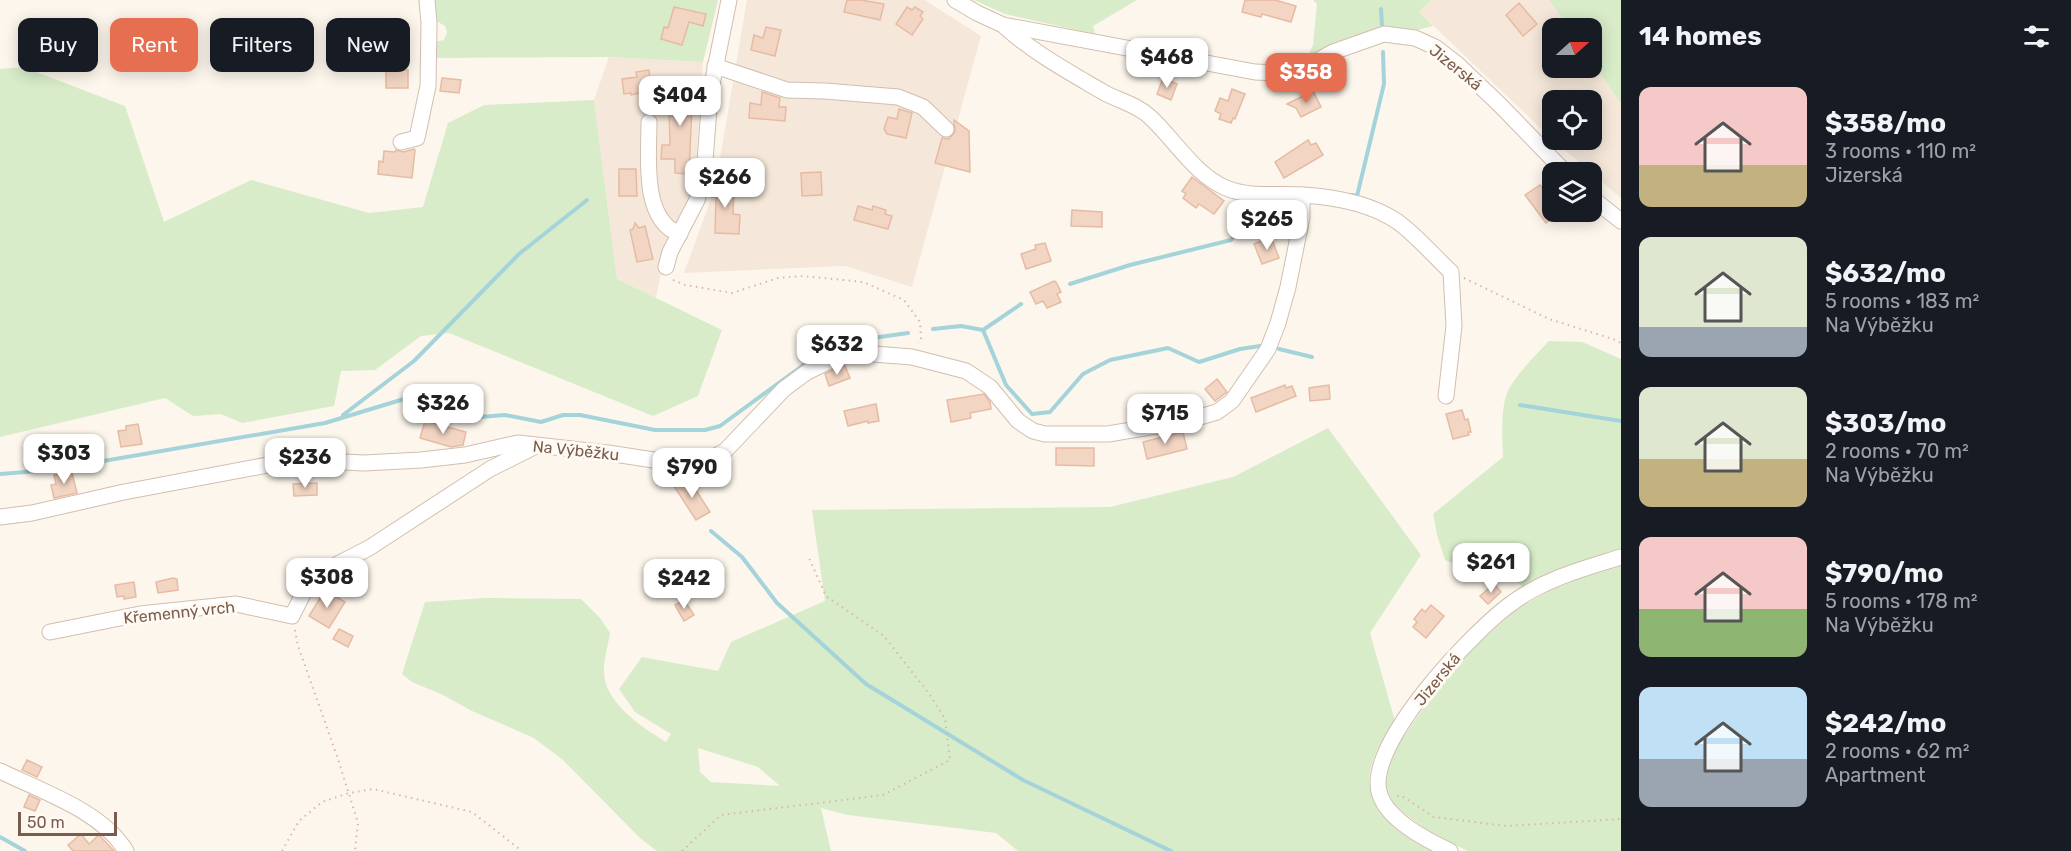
<!DOCTYPE html>
<meta charset="utf-8">
<style>
:root{--surface:#171b24;--page:#20242c;--text:#f1f3f6;--muted:#9ea1a6;--accent:#e76f51}
body{margin:0;font-family:Rubik,sans-serif;background:var(--page);color:var(--text);height:100vh;display:flex;flex-direction:column;font-size:22px;white-space:nowrap}
*{box-sizing:border-box;margin:0}
p{font-size:20px;color:var(--muted)}
.icon{flex:none;width:33px;height:33px;fill:none;stroke:currentColor;stroke-width:2;stroke-linecap:round;stroke-linejoin:round}
.map{position:relative;flex:1;overflow:hidden}
.drawer{display:flex;flex-direction:column;background:var(--surface);width:450px}
.drawer>*{flex:none}
.banner{position:absolute;left:18px;top:18px;width:570px;height:54px;display:flex;gap:12px}
.needle{width:39px;rotate:69deg}
.tools{position:absolute;left:1542px;top:18px;display:grid;gap:12px}
.tools a{display:grid;place-items:center;width:60px;height:60px;border-radius:12px;background:var(--surface);box-shadow:0 3px 15px #0003;font-size:30px}
.scale{position:absolute;left:18px;bottom:15px;width:99px;box-sizing:border-box;padding-left:6px;border:3px solid #7a5c4d;border-top:0;font-size:16px;line-height:21px;white-space:nowrap;color:#7a5c4d;-webkit-text-stroke:4px #fffaf3;paint-order:stroke}
.price{position:absolute;translate:-50% -51px;padding:0 14px;border-radius:12px;background:#fff;color:#222;font-size:20px;line-height:39px;filter:drop-shadow(0 2px 3px #0008)}
.price::after{content:'';position:absolute;left:50%;top:36px;width:18px;height:14px;margin-left:-9px;background:inherit;clip-path:polygon(0 0,100% 0,50% 100%)}
.price.selected{background:var(--accent);color:#fff}
ul{padding:0;list-style:none}
li{display:flex;align-items:center;gap:18px;height:150px;padding:0 18px}
li span{display:grid;place-items:center;flex:none;width:168px;height:120px;border-radius:12px;color:#555}
li>.icon{margin-inline-start:auto}
span .icon{width:72px;height:72px;fill:#fffc;stroke-width:1}
li b{font-size:26px}
h2{display:flex;justify-content:space-between;align-items:center;height:72px;padding:0 18px;font-size:26px}
.pill{padding:0 21px;border-radius:12px;background:var(--surface);box-shadow:0 3px 15px #0003;font-size:21px;line-height:54px}
.pill.selected{background:var(--accent);color:#fff}
main{display:flex;flex:1;min-height:0}
.map>svg:first-child{display:block}
.residential{fill:#f5e8da}
.green{fill:#d8ecc9;fill-rule:evenodd}
.lines{fill:none;stroke-linecap:round;stroke-linejoin:round}
.stream{stroke:#a5d3da;stroke-width:4}
.building{fill:#f3d5c3;stroke:#e6bba3;stroke-width:1.5}
.minor-casing{stroke:#d1beb0;stroke-width:17}
.path{stroke:#d9b8a5;stroke-width:2;stroke-dasharray:1.5 4.5;stroke-linecap:butt}
.minor{stroke:#fff;stroke-width:15}
.labels{text-anchor:middle;stroke-width:6;stroke-linejoin:round;paint-order:stroke}
.street-label{font-size:16px;fill:#7a5c4d;stroke:#fffaf3}
</style>
<main>
<div class="map">
<svg width="1621" height="851" viewBox="0 0 1621 851">
<rect width="100%" height="100%" fill="#fdf6ec"/>
<g class="residential">
<path d="M747 0H925L981 36 912 287 845 266 684 273 715 188Z"/>
<path d="M1431 0H1549L1569 28H1552V68H1592V61L1621 104V198L1553 140H1592V100H1552V139L1419 12Z"/>
<path d="M609 57 703 62 695 179 689 211 661 272 656 298 617 279 594 100Z"/>
</g>
<g class="green">
<path d="M431 0H718L703 62 609 57 429 58 433 42 444 40 447 32 445 26 435 20Z"/>
<path d="M974 0H1137L1093 26 1095 34 1005 14Z"/>
<path d="M1313 0H1431L1419 12 1433 26 1417 30 1383 26 1330 45 1308 56 1313 45 1317 4Z"/>
<path d="M1549 0H1621V104L1592 61V28H1569Z"/>
<path d="M23 67 125 106 164 222 251 180 369 213 423 207 448 123 484 105 594 100 617 279 722 330 698 396 653 416 449 333 421 336 375 370 341 371 334 406 242 423 221 414 193 416 165 398 0 437V69Z"/>
<path d="M1549 341 1582 342 1621 359V549L1555 570 1523 587 1500 569 1484 566 1463 567 1445 560 1437 535 1433 514 1503 457C1502 441 1501 412 1506 396 1512 378 1536 355 1549 341Z"/>
<path d="M1328 428 1421 555 1370 633 1395 721C1366 763 1354 795 1400 830 1410 838 1421 845 1432 851H1018L996 833 848 815 821 808 831 851H657L640 838 563 760 534 738 472 711 443 695 412 682 402 674 425 602 486 598 581 599 600 618 610 633C608 645 604 658 604 670 603 702 642 727 666 742L671 734 635 712 619 689 642 657 718 671 731 642 825 601 812 510 1110 507 1233 477ZM698 748 758 767 780 786 711 782 700 772Z"/>
<path d="M1621 566V851H1468L1431 833 1397 808 1387 794 1385 783 1387 767 1394 750 1442 682 1470 651 1517 609 1561 584Z"/>
</g>
<g class="lines">
<g class="stream">
<path d="M1381 9 1382 25"/>
<path d="M1352 195 1357 196 1384 84 1383 52"/>
<path d="M1070 284 1130 265 1231 240 1242 228 1272 221 1296 219"/>
<path d="M933 329 961 326 983 330 1006 385 1032 414 1050 412 1083 374 1110 360 1168 348 1199 362 1240 349 1260 346"/>
<path d="M983 330 1021 304"/>
<path d="M1279 349 1312 357"/>
<path d="M1520 405 1621 421"/>
<path d="M343 415 414 361 519 254 587 200"/>
<path d="M0 474 51 470 325 423 427 392 438 394 454 407 465 409 480 417 505 415 541 422 563 415H580L655 430H705L720 426 813 358 844 342 908 333"/>
<path d="M711 531 742 557 777 603 866 684 1023 780 1171 851"/>
<path d="M0 837 25 851"/>
</g>
</g>
<g class="building">
<path d="M847 0H861L884 4 880 20 844 12Z"/>
<path d="M1245 0H1275L1296 6 1291 22 1262 14 1261 17 1242 12Z"/>
<path d="M1519 3 1537 24 1523 36 1506 15Z"/>
<path d="M674 7 706 14 703 26 689 22 682 45 661 39 664 27 668 28Z"/>
<path d="M907 7 912 10 915 7 923 12 920 16 923 19 912 35 896 24Z"/>
<path d="M766 27 781 30 775 56 751 50 754 35 763 38Z"/>
<rect x="386" y="70" width="22" height="18"/>
<path d="M649 70 651 90 631 95V93L624 94 622 79 637 77 636 72Z"/>
<path d="M442 78 461 80 459 93 440 91Z"/>
<path d="M1163 78 1177 84 1171 100 1157 94Z"/>
<path d="M679 81H693L689 174 675 173V159H661L662 145H670L669 108H665V95H679Z"/>
<path d="M1232 89 1245 94 1235 119 1233 118 1231 123 1219 119 1221 114 1215 111 1220 98 1228 101Z"/>
<path d="M1313 91 1321 107 1301 117 1296 108 1287 104Z"/>
<path d="M762 92 780 98 779 107H786L785 121 749 118 750 103 761 105Z"/>
<path d="M899 109 912 113 906 138 887 134 884 129 888 117 897 119Z"/>
<path d="M954 120 969 131 970 172 935 163 942 138 949 139 955 132Z"/>
<path d="M1308 140 1311 145 1316 143 1323 155 1284 178 1275 162Z"/>
<path d="M414 149 415 150 412 178 378 174 379 161 383 162 384 151 395 152 396 150 403 152Z"/>
<path d="M619 169H636L637 196H619Z"/>
<path d="M821 172 822 195 802 196 801 173Z"/>
<path d="M1192 177 1224 201 1214 214 1199 204 1196 208 1183 198 1186 194 1182 191Z"/>
<path d="M712 182 734 183 733 214 740 215 739 234 715 233 716 197H711Z"/>
<path d="M1540 185 1552 202V218L1546 223 1525 195Z"/>
<path d="M858 206 872 210 873 206 886 210 885 214 892 216 888 229 854 220Z"/>
<path d="M1072 210 1102 212V227L1071 226Z"/>
<path d="M635 223 639 228 645 226 653 259 637 262 630 230 633 229Z"/>
<path d="M1271 237 1279 258 1262 264 1254 244Z"/>
<path d="M1045 243 1051 261 1026 269 1021 254 1036 249 1035 245Z"/>
<path d="M1054 281 1056 282 1061 292 1057 294 1061 302 1047 308 1043 301 1036 304 1030 292Z"/>
<path d="M841 366H845L850 378 829 386 825 374Z"/>
<path d="M1217 379 1227 392 1215 401 1205 389Z"/>
<path d="M1285 385 1286 388 1292 386 1296 396 1256 412 1251 398Z"/>
<path d="M1329 385 1330 399 1310 401 1309 388Z"/>
<path d="M984 394 990 402 991 409 970 413 971 418 951 422 947 400Z"/>
<path d="M876 404 879 421 868 423V421L848 426 844 411Z"/>
<path d="M1462 410 1465 420 1468 419 1471 432H1468L1469 435 1453 439 1446 414Z"/>
<path d="M425 421 466 432 463 445 451 447 420 438Z"/>
<path d="M138 424 142 444 121 447 118 431 126 430V426Z"/>
<path d="M1183 432 1187 449 1147 459 1143 442Z"/>
<path d="M1056 448H1094V466L1056 465Z"/>
<path d="M67 473H72L77 493 54 498 51 485 56 484 54 475Z"/>
<path d="M688 478 710 512 696 520 674 486Z"/>
<path d="M317 483V495L294 496 293 484Z"/>
<path d="M173 578 177 579 178 590 158 593 156 582Z"/>
<path d="M134 582 136 597 124 599V596L117 597 115 585Z"/>
<path d="M1494 584 1501 592 1488 604 1480 596Z"/>
<path d="M325 590 345 602 329 628 309 616Z"/>
<path d="M684 600 694 615 684 621 675 605Z"/>
<path d="M1431 605 1444 616 1426 638 1413 627 1417 622 1414 619 1422 609 1425 612Z"/>
<path d="M339 629 353 636 348 647 333 639Z"/>
<path d="M27 760 42 767 37 777 22 770Z"/>
<path d="M29 795 40 800 35 811 24 807Z"/>
<path d="M81 834 89 844 99 835 114 851H73L68 845Z"/>
</g>
<g class="lines">
<g class="minor-casing">
<g id="minor">
<path d="M955 0 977 13 1003 25 1255 72 1279 73 1308 66 1333 52 1384 34 1415 38 1435 47 1457 64 1499 104 1565 172"/>
<path d="M1005 27C1034 53 1069 72 1103 92 1119 101 1136 104 1150 117 1175 140 1195 175 1226 188 1250 198 1277 193 1303 195 1334 197 1372 204 1398 222 1417 236 1434 256 1451 272L1454 326 1446 396"/>
<path d="M715 66 787 90 825 91 898 97 923 107 946 129"/>
<path d="M649 122C649 155 641 221 680 234"/>
<path d="M401 142 417 138 428 86 429 23 427 0"/>
<path d="M1592 198 1621 221"/>
<path d="M666 267 670 252 697 200 704 175 710 94 729 0"/>
<path d="M0 517 32 513 124 492 278 463 324 461 364 463 421 460 465 455 518 443 608 453 673 463 706 461 725 451 784 389 807 372 838 357 861 353 912 357 966 371 990 387 1018 421 1033 431 1045 434H1108L1186 421 1217 412 1232 401 1268 349 1278 323 1288 287 1302 217V195"/>
<path d="M50 632 140 614 236 604 292 616 308 584 326 570 369 548 490 469 534 447"/>
<path d="M0 771C41 791 102 811 126 851"/>
<path d="M1450 851C1427 840 1389 821 1380 795 1362 747 1474 630 1512 603 1544 579 1583 569 1621 557"/>
</g>
</g>
<g class="path">
<path d="M1464 278 1549 319 1613 339 1621 343"/>
<path d="M673 280 685 285 732 293 778 278 803 276 863 282 904 300 920 322 921 338 918 343"/>
<path d="M295 630 298 646 338 759 358 823 355 851"/>
<path d="M1397 796H1402L1434 817 1507 826 1621 819"/>
<path d="M282 851 299 821 322 802 349 793 373 789 472 812 522 851"/>
<path d="M682 851 721 815 883 795 950 760 945 719 930 695 884 636 826 596 809 558"/>
</g>
<use href="#minor" class="minor"/>
</g>
<g class="labels">
<g class="street-label">
<text transform="translate(1456 67) rotate(39)" y="6">Jizerská</text>
<text transform="translate(576 450) rotate(6)" y="6">Na Výběžku</text>
<text transform="translate(179 612) rotate(-6)" y="6">Křemenný vrch</text>
<text transform="translate(1437 679) rotate(-51)" y="6">Jizerská</text>
</g>
</g>
</svg>
<div class="tools">
<a><svg class="needle" viewBox="-14 -14 28 28"><path d="M0-13l5 13h-10z" fill="#e53935"/><path d="M0 13l5-13h-10z" fill="#9ea1a6"/></svg></a>
<a><svg class="icon" aria-label="locate" viewBox="0 0 24 24"><circle cx="12" cy="12" r="6"/><path d="M12 2v4M12 18v4M2 12h4M18 12h4"/></svg></a>
<a><svg class="icon" aria-label="layers" viewBox="0 0 24 24"><path d="M12 4l9 5-9 5-9-5zM3 14l9 5 9-5"/></svg></a>
</div>
<div class="scale">50 m</div>
<b class="price" style="left:1167px;top:89px">$468</b>
<b class="price selected" style="left:1306px;top:104px">$358</b>
<b class="price" style="left:680px;top:127px">$404</b>
<b class="price" style="left:725px;top:209px">$266</b>
<b class="price" style="left:1267px;top:251px">$265</b>
<b class="price" style="left:837px;top:376px">$632</b>
<b class="price" style="left:443px;top:435px">$326</b>
<b class="price" style="left:1165px;top:445px">$715</b>
<b class="price" style="left:64px;top:485px">$303</b>
<b class="price" style="left:305px;top:489px">$236</b>
<b class="price" style="left:692px;top:499px">$790</b>
<b class="price" style="left:1491px;top:594px">$261</b>
<b class="price" style="left:327px;top:609px">$308</b>
<b class="price" style="left:684px;top:610px">$242</b>
<div class="banner">
<a class="pill">Buy</a>
<a class="pill selected">Rent</a>
<a class="pill">Filters</a>
<a class="pill">New</a>
</div>
</div>
<section class="drawer">
<h2>14 homes<svg class="icon" aria-label="filters" viewBox="0 0 24 24"><path d="M4 7h16M4 17h16"/><circle cx="9" cy="7" r="2"/><circle cx="15" cy="17" r="2"/></svg></h2>
<ul>
<li><span style="background:linear-gradient(#f6c9c9 65%,#c2b280 0)"><svg class="icon" aria-label="home" viewBox="0 0 24 24"><path d="M3 11l9-7 9 7M6 9v11h12V9"/></svg></span><div><b>$358/mo</b><p>3 rooms · 110 m²</p><p>Jizerská</p></div></li>
<li><span style="background:linear-gradient(#dfe7d0 75%,#9aa5b1 0)"><svg class="icon" aria-label="home" viewBox="0 0 24 24"><path d="M3 11l9-7 9 7M6 9v11h12V9"/></svg></span><div><b>$632/mo</b><p>5 rooms · 183 m²</p><p>Na Výběžku</p></div></li>
<li><span style="background:linear-gradient(#dfe7d0 60%,#c2b280 0)"><svg class="icon" aria-label="home" viewBox="0 0 24 24"><path d="M3 11l9-7 9 7M6 9v11h12V9"/></svg></span><div><b>$303/mo</b><p>2 rooms · 70 m²</p><p>Na Výběžku</p></div></li>
<li><span style="background:linear-gradient(#f6c9c9 60%,#8fb573 0)"><svg class="icon" aria-label="home" viewBox="0 0 24 24"><path d="M3 11l9-7 9 7M6 9v11h12V9"/></svg></span><div><b>$790/mo</b><p>5 rooms · 178 m²</p><p>Na Výběžku</p></div></li>
<li><span style="background:linear-gradient(#bfe0f5 60%,#9aa5b1 0)"><svg class="icon" aria-label="home" viewBox="0 0 24 24"><path d="M3 11l9-7 9 7M6 9v11h12V9"/></svg></span><div><b>$242/mo</b><p>2 rooms · 62 m²</p><p>Apartment</p></div></li>
</ul>
</section>
</main>
